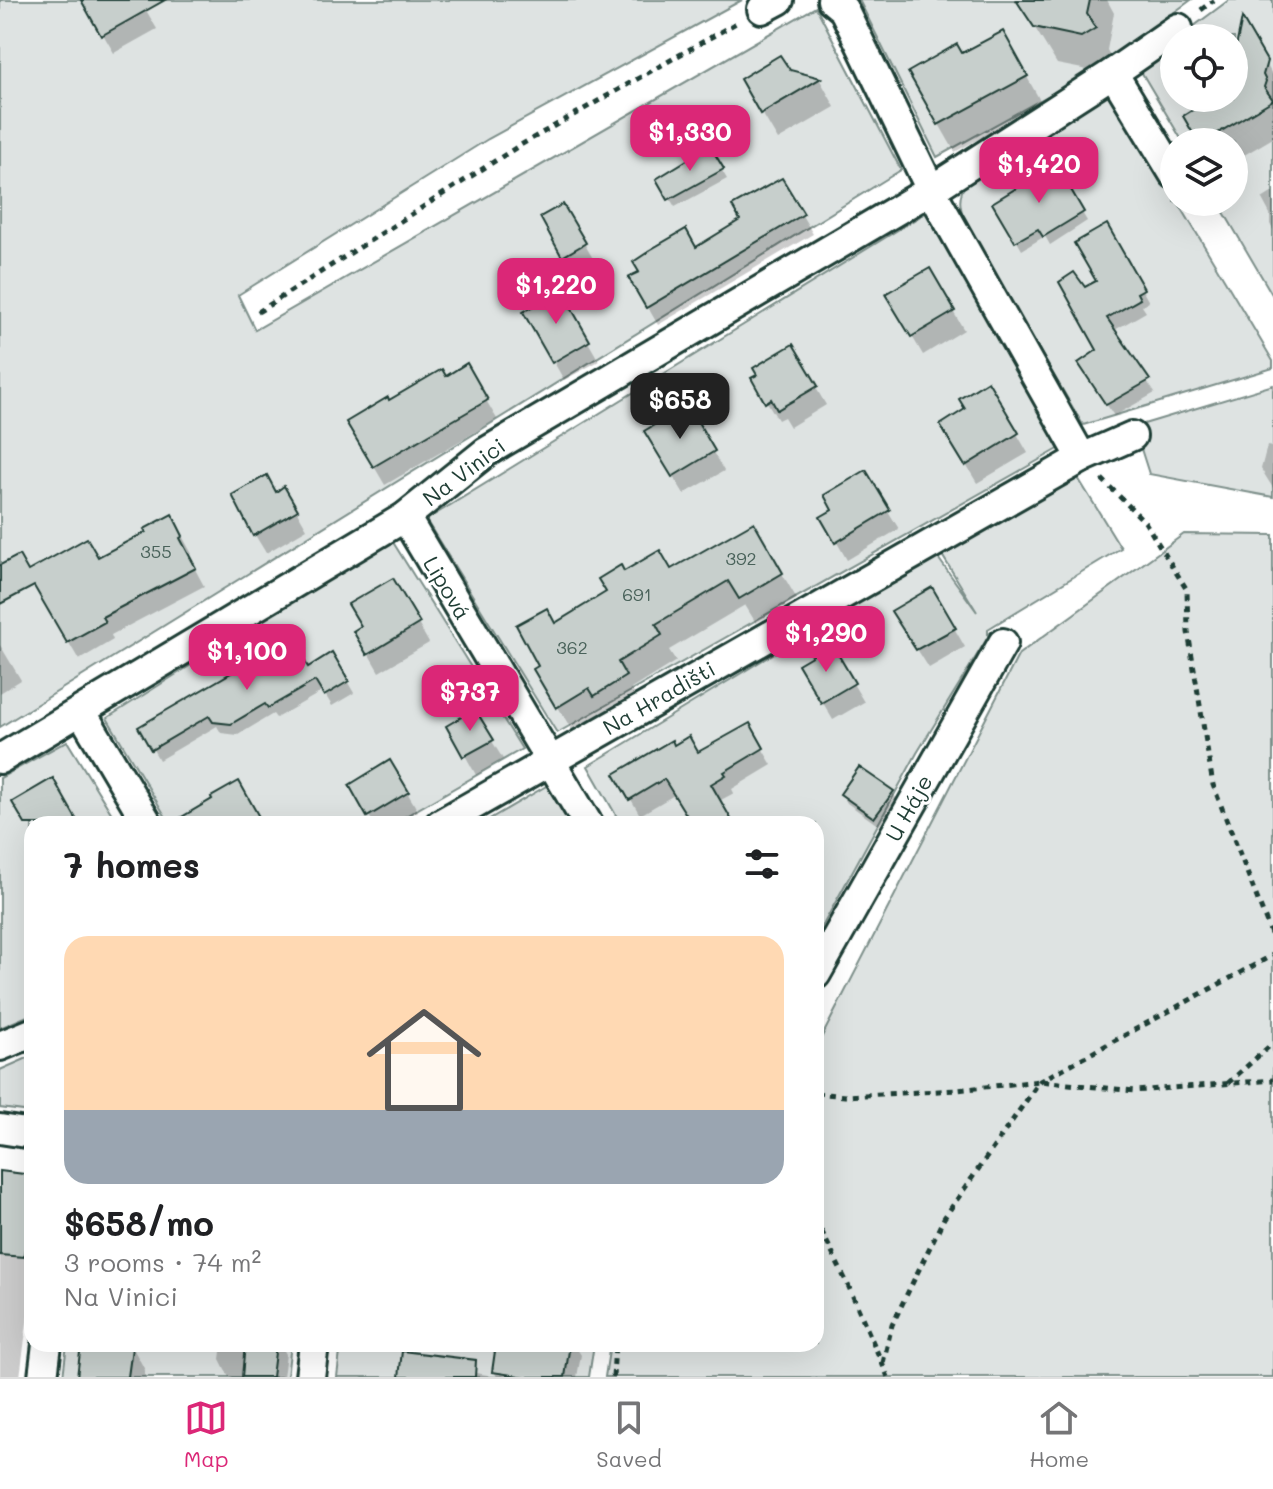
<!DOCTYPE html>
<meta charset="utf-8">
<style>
:root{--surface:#fff;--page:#f6f6f6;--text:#202124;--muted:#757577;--line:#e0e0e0;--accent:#db2777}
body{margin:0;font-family:Mali,sans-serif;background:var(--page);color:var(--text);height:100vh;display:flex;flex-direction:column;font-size:30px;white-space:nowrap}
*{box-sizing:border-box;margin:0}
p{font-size:26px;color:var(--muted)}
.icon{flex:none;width:44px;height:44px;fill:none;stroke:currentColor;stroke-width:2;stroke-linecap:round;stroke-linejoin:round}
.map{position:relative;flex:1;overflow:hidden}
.drawer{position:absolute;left:24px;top:816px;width:800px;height:536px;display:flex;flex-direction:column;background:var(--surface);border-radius:24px;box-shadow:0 8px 32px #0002}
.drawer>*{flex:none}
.buttons{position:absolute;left:1160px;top:24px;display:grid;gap:16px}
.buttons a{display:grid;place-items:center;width:88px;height:88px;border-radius:50%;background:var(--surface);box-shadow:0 8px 32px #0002;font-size:40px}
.price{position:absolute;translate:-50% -68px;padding:0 18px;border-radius:16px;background:var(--accent);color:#fff;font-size:26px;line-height:52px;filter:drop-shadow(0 2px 4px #0008)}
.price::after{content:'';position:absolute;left:50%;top:48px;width:24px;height:18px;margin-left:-12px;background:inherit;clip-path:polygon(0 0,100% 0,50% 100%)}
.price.selected{background:#222;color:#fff}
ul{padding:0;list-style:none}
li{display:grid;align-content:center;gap:16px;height:424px;padding:0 40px}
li+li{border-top:2px solid var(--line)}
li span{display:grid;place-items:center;height:248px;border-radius:24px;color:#555}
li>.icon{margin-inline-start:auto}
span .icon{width:144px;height:144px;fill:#fffc;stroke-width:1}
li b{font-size:34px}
h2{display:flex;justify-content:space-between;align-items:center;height:96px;padding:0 40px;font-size:34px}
.tabs{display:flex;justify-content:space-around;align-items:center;height:112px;border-top:2px solid var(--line);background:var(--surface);font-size:22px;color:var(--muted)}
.tabs a{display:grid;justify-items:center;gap:4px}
.tabs .selected{color:var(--accent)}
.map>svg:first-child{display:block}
.green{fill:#dee3e2;stroke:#7e908b;stroke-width:2}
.shadow{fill:#0003}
.building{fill:#c7cfcc;stroke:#1f3d34;stroke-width:2}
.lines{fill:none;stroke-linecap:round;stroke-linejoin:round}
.street-casing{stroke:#1f3d34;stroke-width:34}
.path{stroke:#1f3d34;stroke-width:5;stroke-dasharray:6 6;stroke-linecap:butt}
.street{stroke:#fff;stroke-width:28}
.labels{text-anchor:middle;stroke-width:6;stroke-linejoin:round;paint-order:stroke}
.number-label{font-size:18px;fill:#49625a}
.street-label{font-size:22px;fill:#1f3d34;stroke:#fff}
</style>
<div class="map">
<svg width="1273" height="1377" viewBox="0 0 1273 1377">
<rect width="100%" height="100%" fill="#fff"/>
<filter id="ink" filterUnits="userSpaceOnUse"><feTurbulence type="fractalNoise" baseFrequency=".0125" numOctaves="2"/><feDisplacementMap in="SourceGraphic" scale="16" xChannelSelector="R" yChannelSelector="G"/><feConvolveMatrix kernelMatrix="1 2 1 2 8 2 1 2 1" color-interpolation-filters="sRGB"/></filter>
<g filter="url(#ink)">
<g class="green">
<path d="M0 0H742L488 139 238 295 255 330 816 7 901 170 0 727Z"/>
<path d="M859 0H1191L1095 70 937 157Z"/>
<path d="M1229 0H1273V296L1218 202H1234V142H1183L1139 68 1174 41V98H1234V38H1178Z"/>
<path d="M1102 94 1115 97 1174 196V202H1178L1273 361V368L1083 425 965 223C959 204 958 199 966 180Z"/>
<path d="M927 212 1062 447 557 733 426 520Z"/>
<path d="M1273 385V497L1149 474 1134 427Z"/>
<path d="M1075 473 1121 548 988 629V637L917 753 816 938V824H621L588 766 936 555 977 612 942 555Z"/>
<path d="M1184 534 1273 535V1377H605L610 1344H816V1048L1019 654Z"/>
<path d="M391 539 522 749 392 824H170L107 718Z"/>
<path d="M67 741 118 824H32V1014L0 1028V778Z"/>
<path d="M548 785 571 824H481Z"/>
<path d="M32 1056V1112L0 1108V1070Z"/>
<path d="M67 1344H291L287 1377H63Z"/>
<path d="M341 1344H594L589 1377H337Z"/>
</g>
<g class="shadow">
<path d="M83 0H140L157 29 114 53Z"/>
<path d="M1018 0H1107L1114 13 1107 50 1115 65 1103 73 1057 64Z"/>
<path d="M1243 23 1273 76V138L1234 161V142H1200L1206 98H1234V59Z"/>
<path d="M961 56 1018 61 1042 104 955 152 939 124Z"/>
<path d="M788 72 820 80 835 107 778 140 742 79Z"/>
<path d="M709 149 727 179 675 207 659 180Z"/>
<path d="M1055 167 1087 221 1050 245 1045 236 1022 250 995 203Z"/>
<path d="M781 180 813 234 658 325 631 278 695 249 742 221Z"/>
<path d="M1273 192V230L1270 224V214L1262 199Z"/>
<path d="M563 207 595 262 574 274 542 218Z"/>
<path d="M1106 227 1149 302 1142 306 1146 312 1113 331 1155 393 1114 416 1088 376 1100 351 1084 290 1099 282Z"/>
<path d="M929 271 964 330 923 355 888 295Z"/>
<path d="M560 293 599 361 564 380 526 313Z"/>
<path d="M792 347 826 405 790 427 784 417 778 420 764 397 759 376Z"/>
<path d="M466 366 497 419 385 485 348 422Z"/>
<path d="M988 384 1028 453 977 483 942 425 968 410Z"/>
<path d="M687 408 724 471 684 494 647 432Z"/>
<path d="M1267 446 1273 447V488L1261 469Z"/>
<path d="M865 473 899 529 847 560 823 518 835 510Z"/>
<path d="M284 489 307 529 266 553 255 535 275 494Z"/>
<path d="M753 524 797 599 756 623 745 605 669 650 676 661 631 689 640 703 610 721 606 713 573 732 536 670 541 667 555 625 609 593 624 574 671 572Z"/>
<path d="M181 534 192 554 188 556 204 586 111 635 113 640 79 660 28 573 97 560Z"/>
<path d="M393 580 429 643 379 672 356 632 363 627Z"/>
<path d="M932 590 965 647 929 668 905 630Z"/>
<path d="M0 645 21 680 0 693Z"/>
<path d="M831 647 864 702 833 720 801 665Z"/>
<path d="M332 655 354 693 332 706 323 691 276 718 273 714 238 735 221 733 217 726 159 760 141 728 307 670Z"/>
<path d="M474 712 503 759 476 775 449 726Z"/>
<path d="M749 726 772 765 732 789 734 793 719 801 732 824H693L676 794 640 815 617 775 674 748 697 754Z"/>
<path d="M390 763 418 811 397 824H374L351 785Z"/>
<path d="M860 770 893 793 898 801 879 826 847 803 842 794Z"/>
<path d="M0 1173 32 1177V1284L20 1377H0Z"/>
<path d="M83 1344H135L134 1350 145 1370V1377H79Z"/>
<path d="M222 1344H280L286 1354 283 1377H229L220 1359Z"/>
<path d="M498 1344H574L581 1355 577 1377H497L494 1371Z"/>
<path d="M434 1366 488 1375 489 1377H401Z"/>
</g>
<g class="building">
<path d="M81 0H165L101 36Z"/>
<path d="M1016 0H1090L1087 14 1096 28 1081 37 1034 27Z"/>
<path d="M1242 18 1267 61 1263 75 1266 81 1264 87 1273 100 1203 142H1198L1183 116 1212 98H1234V57Z"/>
<path d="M1003 31 1028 76 938 125 908 72 957 44 962 53Z"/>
<path d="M780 55 790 70 821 78 760 114 740 79Z"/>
<path d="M710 146 724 169 668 200 656 179Z"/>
<path d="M1056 164 1084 212 1043 237 1038 229 1015 242 992 203Z"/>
<path d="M782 178 804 214 646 308 628 277 639 272 633 262 648 252V251L686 229 696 247 740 220 732 206Z"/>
<path d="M563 204 586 243 562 257 540 217Z"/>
<path d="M1107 224 1144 289 1137 293 1140 299 1107 318 1150 380 1106 405 1078 363 1097 350 1059 282 1074 272 1085 287 1096 281 1074 243Z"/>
<path d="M930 268 955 311 911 337 885 294Z"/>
<path d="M561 290 590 341 552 363 523 312Z"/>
<path d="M793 344 818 386 777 410 771 399 765 403 751 378 757 375 753 368Z"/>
<path d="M467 363 488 400 373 467 346 422 388 397 389 400 442 369 446 376Z"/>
<path d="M988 381 1019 433 965 466 940 425 965 409 959 399Z"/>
<path d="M688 405 715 451 672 477 644 431Z"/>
<path d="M866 470 890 510 835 543 820 517 832 510 824 495Z"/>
<path d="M267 475 276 492 284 486 298 510 253 536 232 495Z"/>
<path d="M172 514 183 536 180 538 196 568 102 617 105 622 67 643 34 586 0 604V565L19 555 28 571 87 538 98 557 146 532 144 529Z"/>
<path d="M754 522 783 573 739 599 728 581 656 624 662 635 618 662 626 676 594 696 589 688 556 708 533 669 538 666 516 625 547 608 555 623 606 592 598 579 621 565 624 571 660 550 671 569Z"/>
<path d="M393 578 420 623 367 655 353 631 361 626 348 604Z"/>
<path d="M932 587 956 628 916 650 891 611Z"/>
<path d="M291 638 308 667 332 652 349 681 324 696 315 681 268 708 265 704 231 724 213 722 209 716 151 750 138 727Z"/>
<path d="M832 644 855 683 821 703 798 664Z"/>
<path d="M475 709 494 740 463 757 446 726Z"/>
<path d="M750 723 764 748 724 772 726 775 711 784 734 824H692L664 779 629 800 614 774 672 740 674 745 689 736 698 752Z"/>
<path d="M390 760 409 792 367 817 349 785Z"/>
<path d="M859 767 894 791 874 818 840 794Z"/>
<path d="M53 778 79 824H25L12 802Z"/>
<path d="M239 781 263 824H170L212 799 211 797Z"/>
<path d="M0 1171 32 1175V1190L24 1257 0 1255Z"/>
<path d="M81 1344H122L121 1347 132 1348 128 1377H77Z"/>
<path d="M245 1344H276L272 1377H242Z"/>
<path d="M496 1344H570L565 1377H526L492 1372Z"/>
<path d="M402 1351 476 1360 475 1377H399Z"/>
</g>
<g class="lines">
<g class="street-casing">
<g id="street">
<path d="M832 0 844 10 931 190 1082 458"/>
<path d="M762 9 779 0"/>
<path d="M1113 73 1174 174"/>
<path d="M405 517 588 824"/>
<path d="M81 711 148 824"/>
<path d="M0 759 405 517 486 452 931 190 1113 73 1178 28"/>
<path d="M440 824 1082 458 1132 436"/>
<path d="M816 974 1003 643"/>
<path d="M0 1046 32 1033"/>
<path d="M0 1129 32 1134"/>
<path d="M43 1377 47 1344"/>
<path d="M310 1377 314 1344"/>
</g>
</g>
<g class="path">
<path d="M1201 10 1214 0"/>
<path d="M258 312 517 147 736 23"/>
<path d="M1102 479 1145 522 1187 590 1188 632 1213 785 1273 939"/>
<path d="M1228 1083 1273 1043"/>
<path d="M816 1093 845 1096 957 1090 1040 1081 1134 1091 1273 1080"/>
<path d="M816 1220 848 1285 888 1377"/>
<path d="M883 1363 892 1325 944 1218 1040 1081 1273 955"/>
<path d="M613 1377 615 1344"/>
</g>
<use href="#street" class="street"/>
</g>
</g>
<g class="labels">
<g class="number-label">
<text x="156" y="558">355</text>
<text x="741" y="565">392</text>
<text x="637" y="601">691</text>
<text x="572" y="654">362</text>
</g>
<g class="street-label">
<text transform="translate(464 472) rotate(-37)" y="8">Na Vinici</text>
<text transform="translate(447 588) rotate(59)" y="8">Lipová</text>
<text transform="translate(659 698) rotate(-30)" y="8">Na Hradišti</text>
<text transform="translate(909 808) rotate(-61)" y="8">U Háje</text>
</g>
</g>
</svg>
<div class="buttons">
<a><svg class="icon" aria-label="locate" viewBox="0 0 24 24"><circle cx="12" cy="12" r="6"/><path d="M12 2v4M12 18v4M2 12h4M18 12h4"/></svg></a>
<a><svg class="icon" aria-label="layers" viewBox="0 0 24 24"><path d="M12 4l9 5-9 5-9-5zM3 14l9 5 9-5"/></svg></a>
</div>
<b class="price" style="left:690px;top:173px">$1,330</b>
<b class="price" style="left:1039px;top:205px">$1,420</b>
<b class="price" style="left:556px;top:326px">$1,220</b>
<b class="price selected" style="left:680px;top:441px">$658</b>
<b class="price" style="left:826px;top:674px">$1,290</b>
<b class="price" style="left:247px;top:692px">$1,100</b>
<b class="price" style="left:470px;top:733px">$737</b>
<section class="drawer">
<h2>7 homes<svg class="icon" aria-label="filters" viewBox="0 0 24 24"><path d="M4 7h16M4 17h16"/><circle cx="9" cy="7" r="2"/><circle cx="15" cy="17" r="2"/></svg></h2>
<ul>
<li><span style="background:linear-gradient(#ffd9b3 70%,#9aa5b1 0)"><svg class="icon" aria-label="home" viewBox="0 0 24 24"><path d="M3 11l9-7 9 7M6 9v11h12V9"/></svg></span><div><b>$658/mo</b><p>3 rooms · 74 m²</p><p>Na Vinici</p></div></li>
</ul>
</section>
</div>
<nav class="tabs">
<a class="selected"><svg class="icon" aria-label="map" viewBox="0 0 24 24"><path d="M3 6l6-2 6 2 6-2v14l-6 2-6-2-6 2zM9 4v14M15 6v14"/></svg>Map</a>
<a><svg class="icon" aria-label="saved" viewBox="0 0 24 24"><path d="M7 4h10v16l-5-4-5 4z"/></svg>Saved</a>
<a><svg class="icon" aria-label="home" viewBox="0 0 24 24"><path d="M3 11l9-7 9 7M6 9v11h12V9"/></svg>Home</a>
</nav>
